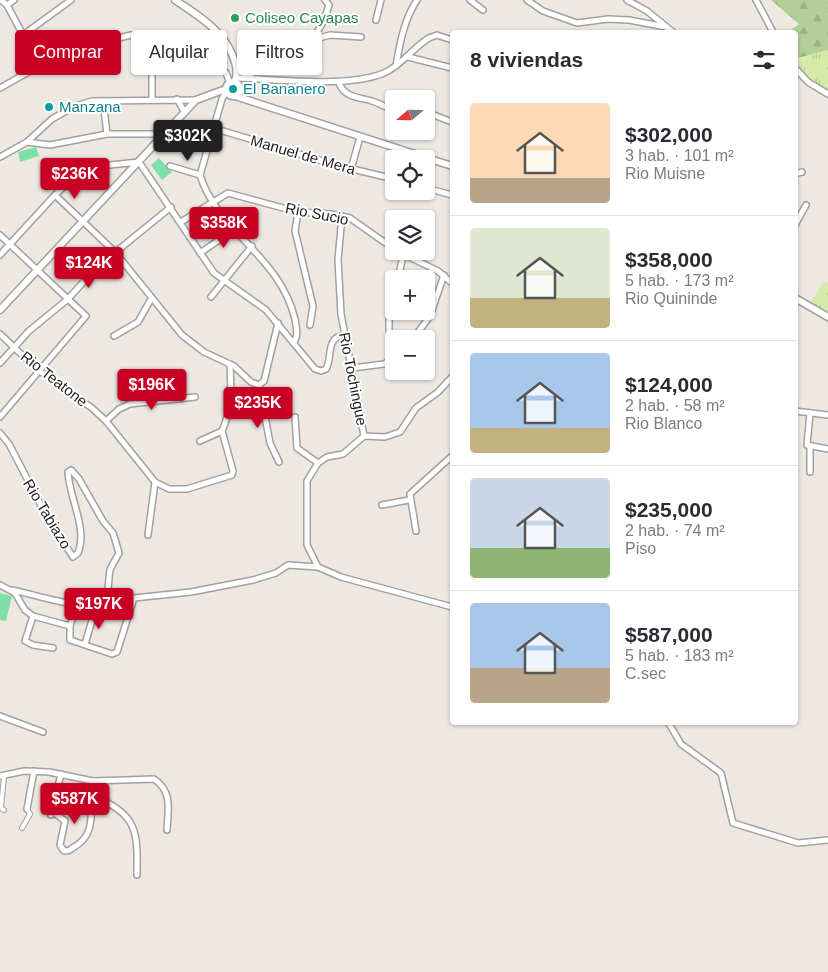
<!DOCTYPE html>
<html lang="es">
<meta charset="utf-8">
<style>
:root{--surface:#fff;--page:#f7f7f7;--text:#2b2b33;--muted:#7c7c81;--line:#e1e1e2;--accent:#c90024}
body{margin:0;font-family:Helvetica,sans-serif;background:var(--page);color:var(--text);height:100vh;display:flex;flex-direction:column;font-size:19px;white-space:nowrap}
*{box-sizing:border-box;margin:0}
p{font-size:16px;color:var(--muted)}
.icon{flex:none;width:28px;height:28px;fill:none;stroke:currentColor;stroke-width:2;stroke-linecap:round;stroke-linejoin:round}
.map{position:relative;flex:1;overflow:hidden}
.panel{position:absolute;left:450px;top:30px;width:348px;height:695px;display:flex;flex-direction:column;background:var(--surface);border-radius:5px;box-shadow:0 1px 4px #0004}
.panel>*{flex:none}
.guide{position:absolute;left:15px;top:30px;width:360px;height:45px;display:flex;gap:10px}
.needle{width:32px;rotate:250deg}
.fabs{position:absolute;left:385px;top:90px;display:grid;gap:10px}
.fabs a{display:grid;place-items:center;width:50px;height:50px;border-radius:5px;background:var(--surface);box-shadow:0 1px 4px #0004;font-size:25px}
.price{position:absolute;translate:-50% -42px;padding:0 11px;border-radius:5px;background:var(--accent);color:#fff;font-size:16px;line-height:32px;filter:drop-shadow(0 1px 2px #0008)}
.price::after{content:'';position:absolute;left:50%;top:30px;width:15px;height:11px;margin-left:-8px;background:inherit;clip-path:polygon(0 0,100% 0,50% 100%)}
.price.active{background:#222;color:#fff}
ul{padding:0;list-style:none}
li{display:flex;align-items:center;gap:15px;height:125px;padding:0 20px}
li+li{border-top:1px solid var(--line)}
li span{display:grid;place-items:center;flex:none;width:140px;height:100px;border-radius:5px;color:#555}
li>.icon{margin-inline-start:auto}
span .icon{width:60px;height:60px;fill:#fffc;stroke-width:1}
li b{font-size:21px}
h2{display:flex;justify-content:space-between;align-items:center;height:60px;padding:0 20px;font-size:21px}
.pill{padding:0 18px;border-radius:5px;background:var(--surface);box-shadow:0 1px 4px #0004;font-size:18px;line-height:45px}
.pill.active{background:var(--accent);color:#fff}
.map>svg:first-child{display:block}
.grass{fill:url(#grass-tufts)}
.forest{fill:url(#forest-firs)}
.pitch{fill:#7ee0a8}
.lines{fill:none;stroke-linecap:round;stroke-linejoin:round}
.pedestrian-casing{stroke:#a1a1a1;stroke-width:6}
.minor-casing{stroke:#a1a1a1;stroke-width:8}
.tertiary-casing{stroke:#a1a1a1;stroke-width:9}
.pedestrian{stroke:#fff;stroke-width:4}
.minor{stroke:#fff;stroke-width:5}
.tertiary{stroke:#fff;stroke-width:6}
.leisure-dot{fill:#2e9e5b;stroke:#fff;stroke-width:2}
.culture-dot{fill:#0f9aa8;stroke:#fff;stroke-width:2}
.labels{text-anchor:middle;stroke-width:4;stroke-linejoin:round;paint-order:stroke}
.leisure-label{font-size:15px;fill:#27864d;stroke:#fff;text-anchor:start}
.culture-label{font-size:15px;fill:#0d838f;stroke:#fff;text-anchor:start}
.street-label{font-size:15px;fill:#1d1d1d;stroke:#fff}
</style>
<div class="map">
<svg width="828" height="972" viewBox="0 0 828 972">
<defs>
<pattern id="grass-tufts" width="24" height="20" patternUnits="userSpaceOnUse" patternTransform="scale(1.25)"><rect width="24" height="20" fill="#d4eaa6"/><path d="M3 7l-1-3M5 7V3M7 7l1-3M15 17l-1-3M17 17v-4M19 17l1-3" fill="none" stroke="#b6c88e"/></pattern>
<pattern id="forest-firs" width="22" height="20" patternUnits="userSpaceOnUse" patternTransform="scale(1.25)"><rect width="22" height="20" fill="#b1cf96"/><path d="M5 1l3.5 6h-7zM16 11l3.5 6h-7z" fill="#98b181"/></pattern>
</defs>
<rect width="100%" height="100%" fill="#eee8e2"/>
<g class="grass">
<path d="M828 50V94L812 85 795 67V60Z"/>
<path d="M828 282V312L811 302 822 284Z"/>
</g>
<path class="forest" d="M771 0H828V50L798 58 795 54V32H788L799 24Z"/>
<g class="pitch">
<path d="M36 147 39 156 20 162 18 152Z"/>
<path d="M159 158 172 172 162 180 151 165Z"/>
<path d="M0 593 12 596 6 621 0 620Z"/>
</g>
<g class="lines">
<g class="pedestrian-casing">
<g id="pedestrian">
<path d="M4 810 1 808 4 776"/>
<path d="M22 828 30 814 27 809"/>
</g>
</g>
<g class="minor-casing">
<g id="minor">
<path d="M1 0 7 5 23 35 71 0"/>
<path d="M470 0 483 10"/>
<path d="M527 0 543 11 577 23 608 19 629 20 666 27"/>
<path d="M627 0 647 11 673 32"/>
<path d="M756 0 773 32"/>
<path d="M7 5 14 0"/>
<path d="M376 20 381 0"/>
<path d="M312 40 330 35 361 37"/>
<path d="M408 57 452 68"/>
<path d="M396 66C400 42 404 20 417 0"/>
<path d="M795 68 808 82 828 94"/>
<path d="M237 78C276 79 355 89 388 71 404 62 414 47 429 38L437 35 452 40"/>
<path d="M243 78 305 46C318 34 324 22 329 5L325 0"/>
<path d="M339 83C345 98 358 97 372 101 379 103 387 108 394 111"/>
<path d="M0 88 66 51 131 35H156L187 46 216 62 226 73 230 83"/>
<path d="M226 92 222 99 200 175C217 231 280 256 295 319 296 327 299 335 294 342"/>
<path d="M152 99V75"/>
<path d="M177 99 184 111"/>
<path d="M103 101 107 134"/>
<path d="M426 112 452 122"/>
<path d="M213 128 336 165 394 179"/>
<path d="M27 142 50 145 107 134H162"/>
<path d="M0 157 27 142 52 119 73 107 92 101 196 100"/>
<path d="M170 166 200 175"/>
<path d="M71 169 139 162 214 273 266 310 315 369 321 371 326 369C333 357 325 338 344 335"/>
<path d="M351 169 360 137"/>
<path d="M795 174 802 172"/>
<path d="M426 188 452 195"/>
<path d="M55 195 115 252 182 335 204 352 234 366 251 382 259 385 264 381 278 323"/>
<path d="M298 212 295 231 313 306 310 325"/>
<path d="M406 217 410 219"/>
<path d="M181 222 228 193 298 212 331 214 350 218 394 249"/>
<path d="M795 225 806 205"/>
<path d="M0 235 86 316 0 417"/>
<path d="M397 251 438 271 452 283"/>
<path d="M200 253 219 240 233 227"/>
<path d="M0 255 55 195 85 167"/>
<path d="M398 279 404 251"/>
<path d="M211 297 252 246"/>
<path d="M0 334 38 370 92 408 106 421 155 482 169 489H187L232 475 233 471 222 431C233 406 231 391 230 364"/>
<path d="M114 336 138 322 151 299"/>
<path d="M413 339 430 316 444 275"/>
<path d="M0 363 29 331 68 299 96 268 171 207"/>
<path d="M389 363V320L394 298"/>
<path d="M352 368 384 364 394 358"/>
<path d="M259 385 270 443 279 462"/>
<path d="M795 411 828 415"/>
<path d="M810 413 807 445 828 449"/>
<path d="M295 417 297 448 318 463"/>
<path d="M106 421 119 409 130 404 195 397"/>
<path d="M0 433 9 444 47 517 73 557 78 553C88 528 69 498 68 472L71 470 79 479 103 521 113 533 119 553C116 559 112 565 110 570 108 580 110 592 102 600 87 614 29 592 11 590"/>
<path d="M364 436 385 437 400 432 416 408 438 392 452 377"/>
<path d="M200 441 222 431"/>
<path d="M810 446V472"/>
<path d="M382 505 409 500"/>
<path d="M416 531 410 494 452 456"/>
<path d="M148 535 155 482"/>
<path d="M318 567 307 545V481L318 463 327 457 343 454 364 436 341 314 338 260 342 216"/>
<path d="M0 585 15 593 25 610 33 616 70 626V640L112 654 117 652 134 598 191 592 253 580 276 573 288 565 318 567 341 577 452 607"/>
<path d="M33 616 25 641 33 645 53 648"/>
<path d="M70 626 75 611"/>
<path d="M85 644 95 610"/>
<path d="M0 716 43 732"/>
<path d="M668 722 681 744 721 773 733 823 798 843 828 840"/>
<path d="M0 776 24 771 49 772 93 781 154 779C173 792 168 809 167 830"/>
<path d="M93 781 92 795C136 815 138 827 137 875"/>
<path d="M27 809 34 771"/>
<path d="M52 811 65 821 60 845 64 851C69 851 70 850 74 847 94 836 91 817 92 795"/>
<path d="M51 815 61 774"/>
</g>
</g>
<g class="tertiary-casing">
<g id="tertiary">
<path d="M175 0C188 9 202 17 213 28 226 39 243 67 234 83"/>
<circle cx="233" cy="89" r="7"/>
<path d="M235 96 452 166"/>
<path d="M795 298 828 317"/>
<path d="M0 310 196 100 226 89"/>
</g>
</g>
<use href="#pedestrian" class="pedestrian"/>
<use href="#minor" class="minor"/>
<use href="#tertiary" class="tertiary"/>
</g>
<circle class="leisure-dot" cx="235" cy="18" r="5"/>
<g class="culture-dot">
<circle cx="233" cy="89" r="5"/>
<circle cx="49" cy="107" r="5"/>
</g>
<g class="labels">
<g class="leisure-label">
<text x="245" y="23">Coliseo Cayapas</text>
</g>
<g class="culture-label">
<text x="243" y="94">El Bananero</text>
<text x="59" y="112">Manzana</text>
</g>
<g class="street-label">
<text transform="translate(303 155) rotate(16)" y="5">Manuel de Mera</text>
<text transform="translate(317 214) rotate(11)" y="5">Rio Sucio</text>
<text transform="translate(54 379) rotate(38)" y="5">Rio Teatone</text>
<text transform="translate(353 379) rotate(79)" y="5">Rio Tochingue</text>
<text transform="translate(47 514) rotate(59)" y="5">Rio Tabiazo</text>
</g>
</g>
</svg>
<div class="fabs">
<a><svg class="needle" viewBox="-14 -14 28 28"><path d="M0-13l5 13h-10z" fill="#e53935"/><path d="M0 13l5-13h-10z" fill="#7c7c81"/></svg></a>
<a><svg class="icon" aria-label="locate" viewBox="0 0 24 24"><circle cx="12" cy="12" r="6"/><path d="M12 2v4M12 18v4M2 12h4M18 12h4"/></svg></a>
<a><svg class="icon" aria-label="layers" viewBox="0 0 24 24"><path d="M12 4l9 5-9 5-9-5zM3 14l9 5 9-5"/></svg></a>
<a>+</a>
<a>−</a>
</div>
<b class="price active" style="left:188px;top:162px">$302K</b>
<b class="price" style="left:75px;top:200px">$236K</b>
<b class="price" style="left:224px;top:249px">$358K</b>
<b class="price" style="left:89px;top:289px">$124K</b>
<b class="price" style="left:152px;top:411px">$196K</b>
<b class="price" style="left:258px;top:429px">$235K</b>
<b class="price" style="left:99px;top:630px">$197K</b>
<b class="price" style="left:75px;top:825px">$587K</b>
<div class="guide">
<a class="pill active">Comprar</a>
<a class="pill">Alquilar</a>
<a class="pill">Filtros</a>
</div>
<section class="panel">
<h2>8 viviendas<svg class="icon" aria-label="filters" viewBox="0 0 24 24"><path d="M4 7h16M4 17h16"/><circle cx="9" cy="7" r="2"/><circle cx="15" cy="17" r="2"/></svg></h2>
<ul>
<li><span style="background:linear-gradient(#ffd9b3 75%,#b9a48a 0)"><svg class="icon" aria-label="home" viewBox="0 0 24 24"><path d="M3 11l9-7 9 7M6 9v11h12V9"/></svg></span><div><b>$302,000</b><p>3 hab. · 101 m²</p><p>Rio Muisne</p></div></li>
<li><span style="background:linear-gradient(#dfe7d0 70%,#c2b280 0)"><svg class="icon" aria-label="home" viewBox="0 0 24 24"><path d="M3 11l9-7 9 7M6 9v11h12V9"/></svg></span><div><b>$358,000</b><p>5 hab. · 173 m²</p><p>Rio Quininde</p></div></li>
<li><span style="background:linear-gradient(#a9c7e8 75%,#c2b280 0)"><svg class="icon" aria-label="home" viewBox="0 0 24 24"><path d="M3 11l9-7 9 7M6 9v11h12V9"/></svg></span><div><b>$124,000</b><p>2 hab. · 58 m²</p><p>Rio Blanco</p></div></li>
<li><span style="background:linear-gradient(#c9d6e8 70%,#8fb573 0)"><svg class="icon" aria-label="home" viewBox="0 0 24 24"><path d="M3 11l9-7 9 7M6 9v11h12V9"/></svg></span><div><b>$235,000</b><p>2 hab. · 74 m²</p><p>Piso</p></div></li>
<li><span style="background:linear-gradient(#a9c7e8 65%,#b9a48a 0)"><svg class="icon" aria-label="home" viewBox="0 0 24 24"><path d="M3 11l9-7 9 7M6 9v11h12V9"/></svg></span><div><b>$587,000</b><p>5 hab. · 183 m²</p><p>C.sec</p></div></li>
</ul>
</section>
</div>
